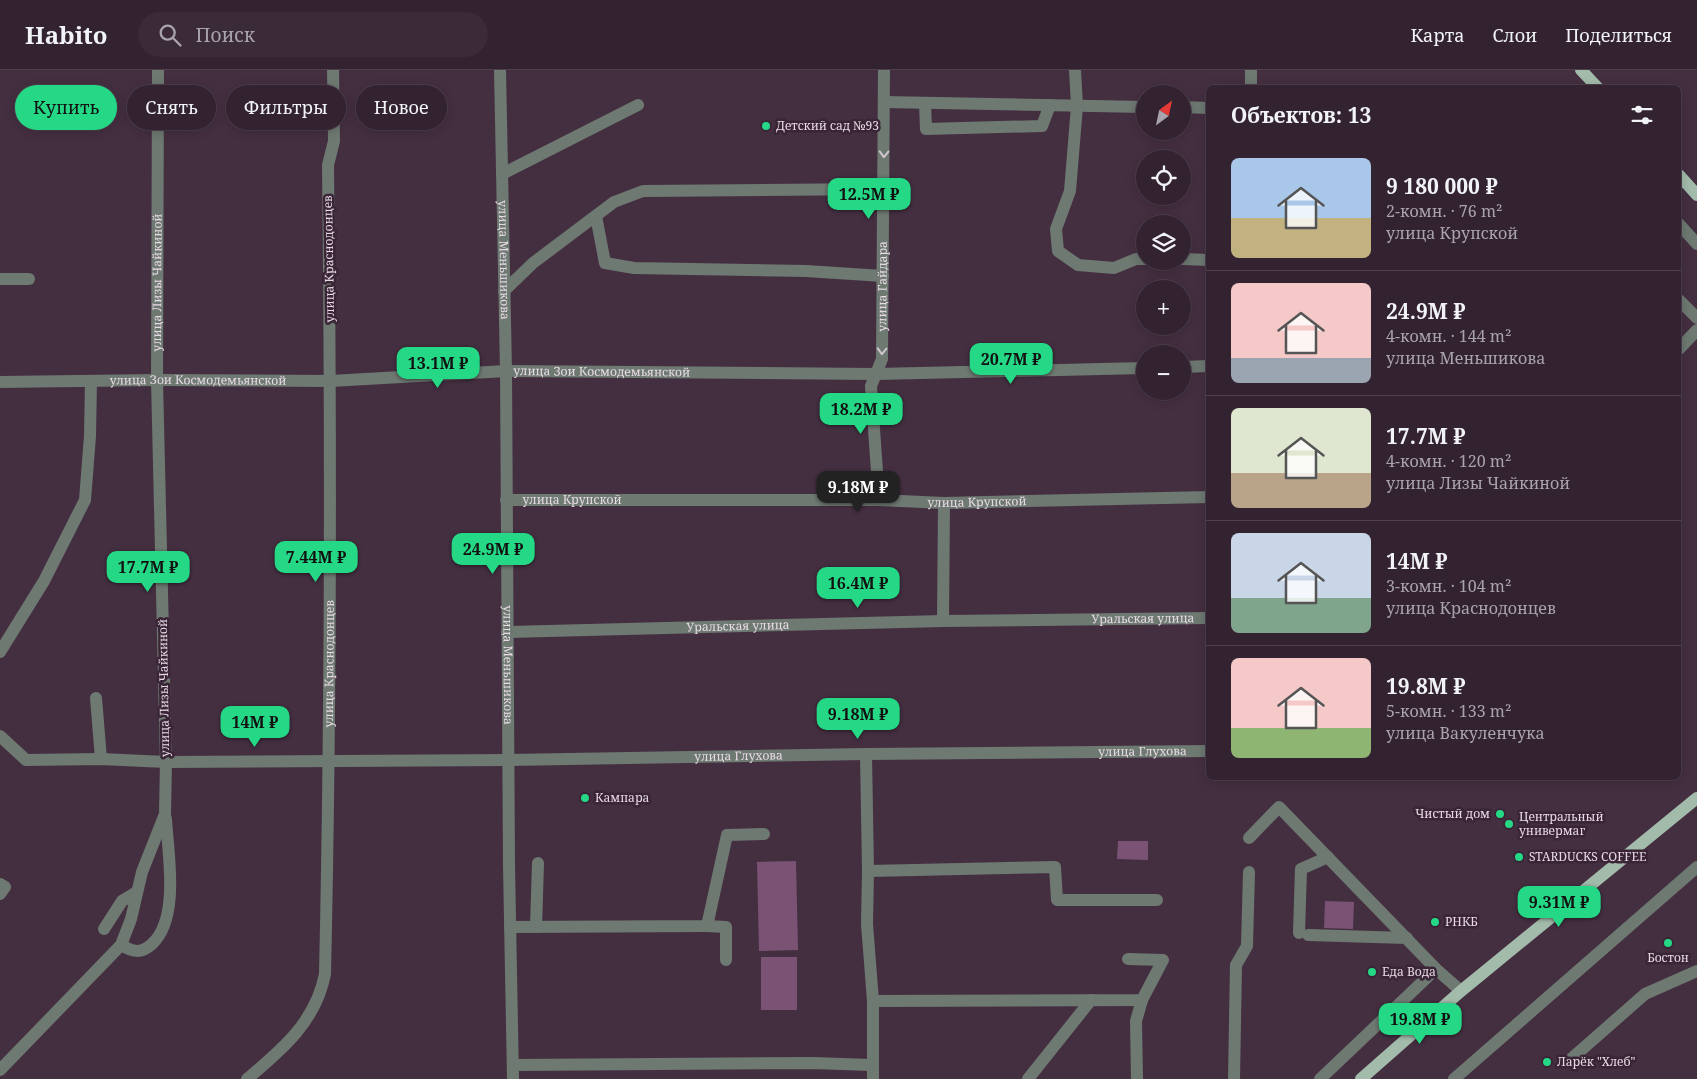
<!DOCTYPE html>
<html lang="ru">
<meta charset="utf-8">
<style>
:root{--surface:#332331;--page:#3b2b39;--text:#f1f3f6;--muted:#a9a4ab;--line:#4e404d;--accent:#25d886}
body{margin:0;font-family:"Noto Serif",serif;background:var(--page);color:var(--text);height:100vh;display:flex;flex-direction:column;font-size:19px;white-space:nowrap}
*{box-sizing:border-box;margin:0}
p{font-size:16px;color:var(--muted)}
.icon{flex:none;width:28px;height:28px;fill:none;stroke:currentColor;stroke-width:2;stroke-linecap:round;stroke-linejoin:round}
.map{position:relative;flex:1;overflow:hidden}
.side{position:absolute;left:1206px;top:15px;width:475px;height:695px;display:flex;flex-direction:column;background:var(--surface);border-radius:8px;box-shadow:0 2px 12px #0003,0 0 0 1px var(--line)}
.side>*{flex:none}
.guide{position:absolute;left:15px;top:15px;width:475px;height:45px;display:flex;gap:10px}
.needle{width:32px;rotate:33deg}
.buttons{position:absolute;left:1136px;top:15px;display:grid;gap:10px}
.buttons a{display:grid;place-items:center;width:55px;height:55px;border-radius:50%;background:var(--surface);box-shadow:0 2px 12px #0003,0 0 0 1px var(--line);font-size:25px}
.price{position:absolute;translate:-50% -42px;padding:0 11px;border-radius:10px;background:var(--accent);color:#111;font-size:16px;line-height:32px;filter:drop-shadow(0 1px 2px #0008)}
.price::after{content:'';position:absolute;left:50%;top:30px;width:15px;height:11px;margin-left:-8px;background:inherit;clip-path:polygon(0 0,100% 0,50% 100%)}
.price.current{background:#222;color:#fff}
ul{padding:0;list-style:none}
li{display:flex;align-items:center;gap:15px;height:125px;padding:0 25px}
li+li{border-top:1px solid var(--line)}
li span{display:grid;place-items:center;flex:none;width:140px;height:100px;border-radius:8px;color:#555}
li>.icon{margin-inline-start:auto}
span .icon{width:60px;height:60px;fill:#fffc;stroke-width:1}
li b{font-size:21px}
h2{display:flex;justify-content:space-between;align-items:center;height:60px;padding:0 25px;font-size:21px}
.pill{padding:0 18px;border-radius:22px;background:var(--surface);box-shadow:0 2px 12px #0003,0 0 0 1px var(--line);font-size:18px;line-height:45px}
.pill.current{background:var(--accent);color:#111}
header{display:flex;align-items:center;gap:30px;box-sizing:border-box;height:70px;padding:0 25px;background:var(--surface);border-bottom:1px solid var(--line)}
header strong{font-size:24px}
nav{display:flex;gap:28px;margin-inline-start:auto;font-size:18px}
.search{width:350px;height:45px;background:var(--page);display:flex;align-items:center;gap:12px;box-sizing:border-box;padding:0 18px;border-radius:28px;color:var(--muted);font-size:19px}
.map>svg:first-child{display:block}
.green{fill:#7a5274}
.lines{fill:none;stroke-linecap:round;stroke-linejoin:round}
.minor{stroke:#6e7972;stroke-width:12}
.major{stroke:#a3bbab;stroke-width:12}
.oneway{stroke:#cfc7cd}
.poi-dot{fill:#25d886;stroke:#392536;stroke-width:2}
.labels{text-anchor:middle;stroke-width:5;stroke-linejoin:round;paint-order:stroke}
.poi-label{font-size:12px;fill:#e7dae4;stroke:#392536;text-anchor:start}
.street-label{font-size:12px;fill:#e7dae4;stroke:#392536}
</style>
<header>
<strong>Habito</strong>
<div class="search"><svg class="icon" aria-label="search" viewBox="0 0 24 24"><circle cx="10" cy="10" r="6"/><path d="M15 15l6 6"/></svg>Поиск</div>
<nav><a>Карта</a><a>Слои</a><a>Поделиться</a></nav>
</header>
<div class="map">
<svg width="1697" height="1009" viewBox="0 0 1697 1009">
<rect width="100%" height="100%" fill="#442f41"/>
<g class="green">
<path d="M1118 771H1148V790L1117 789Z"/>
<path d="M796 791 798 880 759 881 757 792Z"/>
<path d="M1325 831 1354 832 1353 859 1324 858Z"/>
<rect x="761" y="887" width="36" height="53"/>
</g>
<g class="lines">
<g class="minor">
<path id="s1" d="M500 0 506 301 509 795 513 1009"/>
<path d="M1075 0 1077 36 1070 121 1056 159 1058 181 1078 195 1114 198 1136 189H1145"/>
<path d="M1251 0V18"/>
<path d="M884 32 1145 37"/>
<path d="M925 33 926 59 1042 56 1050 35"/>
<path d="M1182 37 1209 38"/>
<path d="M502 104 638 35"/>
<path d="M596 146 605 193 634 198 806 201 883 206"/>
<path d="M1679 154 1697 174"/>
<path d="M1182 189 1209 190"/>
<path d="M0 209H29"/>
<path d="M504 221 533 193 614 132 643 121 883 119"/>
<path d="M1679 230 1697 248"/>
<path d="M1679 279 1697 260"/>
<path d="M1182 297 1209 296"/>
<path id="s2" d="M0 312 157 310 331 311 506 301 876 304 1145 298"/>
<path id="s3" d="M506 430H879L944 433 1209 427"/>
<path id="s4" d="M879 430 871 316 882 289 884 0"/>
<path d="M943 551 944 433"/>
<path id="s5" d="M507 562 943 551 1209 548"/>
<path d="M0 582 44 511 85 430 90 366 91 311"/>
<path d="M96 628 101 689"/>
<path id="s6" d="M0 666 26 690 101 689 166 692 508 690 866 684 1209 681"/>
<path d="M866 684 868 801"/>
<path d="M1249 768 1279 737 1436 899 1461 921"/>
<path d="M0 814 5 817 0 824"/>
<path d="M707 856 726 857V890"/>
<path d="M510 857 707 856 727 765 764 764"/>
<path d="M536 857 538 793"/>
<path d="M104 859 122 831 137 822"/>
<path d="M1299 863 1301 799 1328 787"/>
<path d="M1308 865 1407 868"/>
<path d="M121 875C133 882 141 884 152 874 180 848 168 784 166 749"/>
<path d="M873 931 1142 930 1163 890 1128 889"/>
<path d="M1571 989 1645 924 1697 901"/>
<path d="M513 995 812 993 872 995"/>
<path id="s7" d="M0 1000 121 875 131 849 142 802 165 744 166 692 157 310 158 0"/>
<path id="s8" d="M247 1009C283 979 316 951 325 904 331 634 331 365 328 95L334 71 333 0"/>
<path d="M873 1009V931L867 854 868 801 1055 797 1057 830H1157"/>
<path d="M1028 1009 1091 930"/>
<path d="M1137 1009 1136 951 1142 930"/>
<path d="M1234 1009 1236 895 1247 876 1249 802"/>
<path d="M1320 1009 1436 899"/>
<path d="M1454 1009 1697 797"/>
</g>
<g class="major">
<path d="M1581 0 1598 18"/>
<path d="M1679 105 1697 125"/>
<path d="M1361 1009 1461 921 1697 728"/>
</g>
</g>
<defs><path id="oneway-chevron" d="M-2-3.5L2.5 0L-2 3.5" fill="none" stroke-width="1.6" stroke-linecap="round" stroke-linejoin="round" transform="scale(1.25)"/></defs>
<g class="oneway">
<use href="#oneway-chevron" transform="translate(884 84) rotate(91)"/>
<use href="#oneway-chevron" transform="translate(882 281) rotate(92)"/>
</g>
<g class="poi-dot">
<circle cx="766" cy="56" r="5"/>
<circle cx="585" cy="728" r="5"/>
<circle cx="1500" cy="744" r="5"/>
<circle cx="1509" cy="754" r="5"/>
<circle cx="1519" cy="787" r="5"/>
<circle cx="1435" cy="852" r="5"/>
<circle cx="1668" cy="873" r="5"/>
<circle cx="1372" cy="902" r="5"/>
<circle cx="1547" cy="992" r="5"/>
</g>
<g class="labels">
<g class="poi-label">
<text x="776" y="60">Детский сад №93</text>
<text x="595" y="732">Кампара</text>
<text x="1490" y="748" text-anchor="end">Чистый дом</text>
<text x="1519" y="751">Центральный<tspan x="1519" dy="14">универмаг</tspan></text>
<text x="1529" y="791">STARDUCKS COFFEE</text>
<text x="1445" y="856">РНКБ</text>
<text x="1668" y="892" text-anchor="middle">Бостон</text>
<text x="1382" y="906">Еда Вода</text>
<text x="1557" y="996">Ларёк "Хлеб"</text>
</g>
<g class="street-label">
<text transform="translate(329 189) rotate(-91)" y="4">улица Краснодонцев</text>
<text dy="4" stroke="none"><textPath href="#s1" startOffset="190">улица Меньшикова</textPath></text>
<text dy="4" stroke="none"><textPath href="#s7" startOffset="844">улица Лизы Чайкиной</textPath></text>
<text dy="4" stroke="none"><textPath href="#s4" startOffset="216">улица Гайдара</textPath></text>
<text dy="4" stroke="none"><textPath href="#s2" startOffset="602">улица Зои Космодемьянской</textPath></text>
<text dy="4" stroke="none"><textPath href="#s2" startOffset="198">улица Зои Космодемьянской</textPath></text>
<text dy="4" stroke="none"><textPath href="#s3" startOffset="66">улица Крупской</textPath></text>
<text dy="4" stroke="none"><textPath href="#s3" startOffset="471">улица Крупской</textPath></text>
<text dy="4" stroke="none"><textPath href="#s5" startOffset="636">Уральская улица</textPath></text>
<text dy="4" stroke="none"><textPath href="#s5" startOffset="231">Уральская улица</textPath></text>
<text dy="4" stroke="none"><textPath href="#s8" startOffset="444">улица Краснодонцев</textPath></text>
<text dy="4" stroke="none"><textPath href="#s1" startOffset="595">улица Меньшикова</textPath></text>
<text transform="translate(164 618) rotate(-91)" y="4">улица Лизы Чайкиной</text>
<text dy="4" stroke="none"><textPath href="#s6" startOffset="1152">улица Глухова</textPath></text>
<text dy="4" stroke="none"><textPath href="#s6" startOffset="748">улица Глухова</textPath></text>
</g>
</g>
</svg>
<div class="buttons">
<a><svg class="needle" viewBox="-14 -14 28 28"><path d="M0-13l5 13h-10z" fill="#e53935"/><path d="M0 13l5-13h-10z" fill="#a9a4ab"/></svg></a>
<a><svg class="icon" aria-label="locate" viewBox="0 0 24 24"><circle cx="12" cy="12" r="6"/><path d="M12 2v4M12 18v4M2 12h4M18 12h4"/></svg></a>
<a><svg class="icon" aria-label="layers" viewBox="0 0 24 24"><path d="M12 4l9 5-9 5-9-5zM3 14l9 5 9-5"/></svg></a>
<a>+</a>
<a>−</a>
</div>
<b class="price" style="left:869px;top:150px">12.5M ₽</b>
<b class="price" style="left:1011px;top:315px">20.7M ₽</b>
<b class="price" style="left:438px;top:319px">13.1M ₽</b>
<b class="price" style="left:861px;top:365px">18.2M ₽</b>
<b class="price current" style="left:858px;top:443px">9.18M ₽</b>
<b class="price" style="left:493px;top:505px">24.9M ₽</b>
<b class="price" style="left:316px;top:513px">7.44M ₽</b>
<b class="price" style="left:148px;top:523px">17.7M ₽</b>
<b class="price" style="left:858px;top:539px">16.4M ₽</b>
<b class="price" style="left:858px;top:670px">9.18M ₽</b>
<b class="price" style="left:255px;top:678px">14M ₽</b>
<b class="price" style="left:1559px;top:858px">9.31M ₽</b>
<b class="price" style="left:1420px;top:975px">19.8M ₽</b>
<div class="guide">
<a class="pill current">Купить</a>
<a class="pill">Снять</a>
<a class="pill">Фильтры</a>
<a class="pill">Новое</a>
</div>
<section class="side">
<h2>Объектов: 13<svg class="icon" aria-label="filters" viewBox="0 0 24 24"><path d="M4 7h16M4 17h16"/><circle cx="9" cy="7" r="2"/><circle cx="15" cy="17" r="2"/></svg></h2>
<ul>
<li><span style="background:linear-gradient(#a9c7e8 60%,#c2b280 0)"><svg class="icon" aria-label="home" viewBox="0 0 24 24"><path d="M3 11l9-7 9 7M6 9v11h12V9"/></svg></span><div><b>9 180 000 ₽</b><p>2-комн. · 76 m²</p><p>улица Крупской</p></div></li>
<li><span style="background:linear-gradient(#f6c9c9 75%,#9aa5b1 0)"><svg class="icon" aria-label="home" viewBox="0 0 24 24"><path d="M3 11l9-7 9 7M6 9v11h12V9"/></svg></span><div><b>24.9M ₽</b><p>4-комн. · 144 m²</p><p>улица Меньшикова</p></div></li>
<li><span style="background:linear-gradient(#dfe7d0 65%,#b9a48a 0)"><svg class="icon" aria-label="home" viewBox="0 0 24 24"><path d="M3 11l9-7 9 7M6 9v11h12V9"/></svg></span><div><b>17.7M ₽</b><p>4-комн. · 120 m²</p><p>улица Лизы Чайкиной</p></div></li>
<li><span style="background:linear-gradient(#c9d6e8 65%,#7fa58c 0)"><svg class="icon" aria-label="home" viewBox="0 0 24 24"><path d="M3 11l9-7 9 7M6 9v11h12V9"/></svg></span><div><b>14M ₽</b><p>3-комн. · 104 m²</p><p>улица Краснодонцев</p></div></li>
<li><span style="background:linear-gradient(#f6c9c9 70%,#8fb573 0)"><svg class="icon" aria-label="home" viewBox="0 0 24 24"><path d="M3 11l9-7 9 7M6 9v11h12V9"/></svg></span><div><b>19.8M ₽</b><p>5-комн. · 133 m²</p><p>улица Вакуленчука</p></div></li>
</ul>
</section>
</div>
